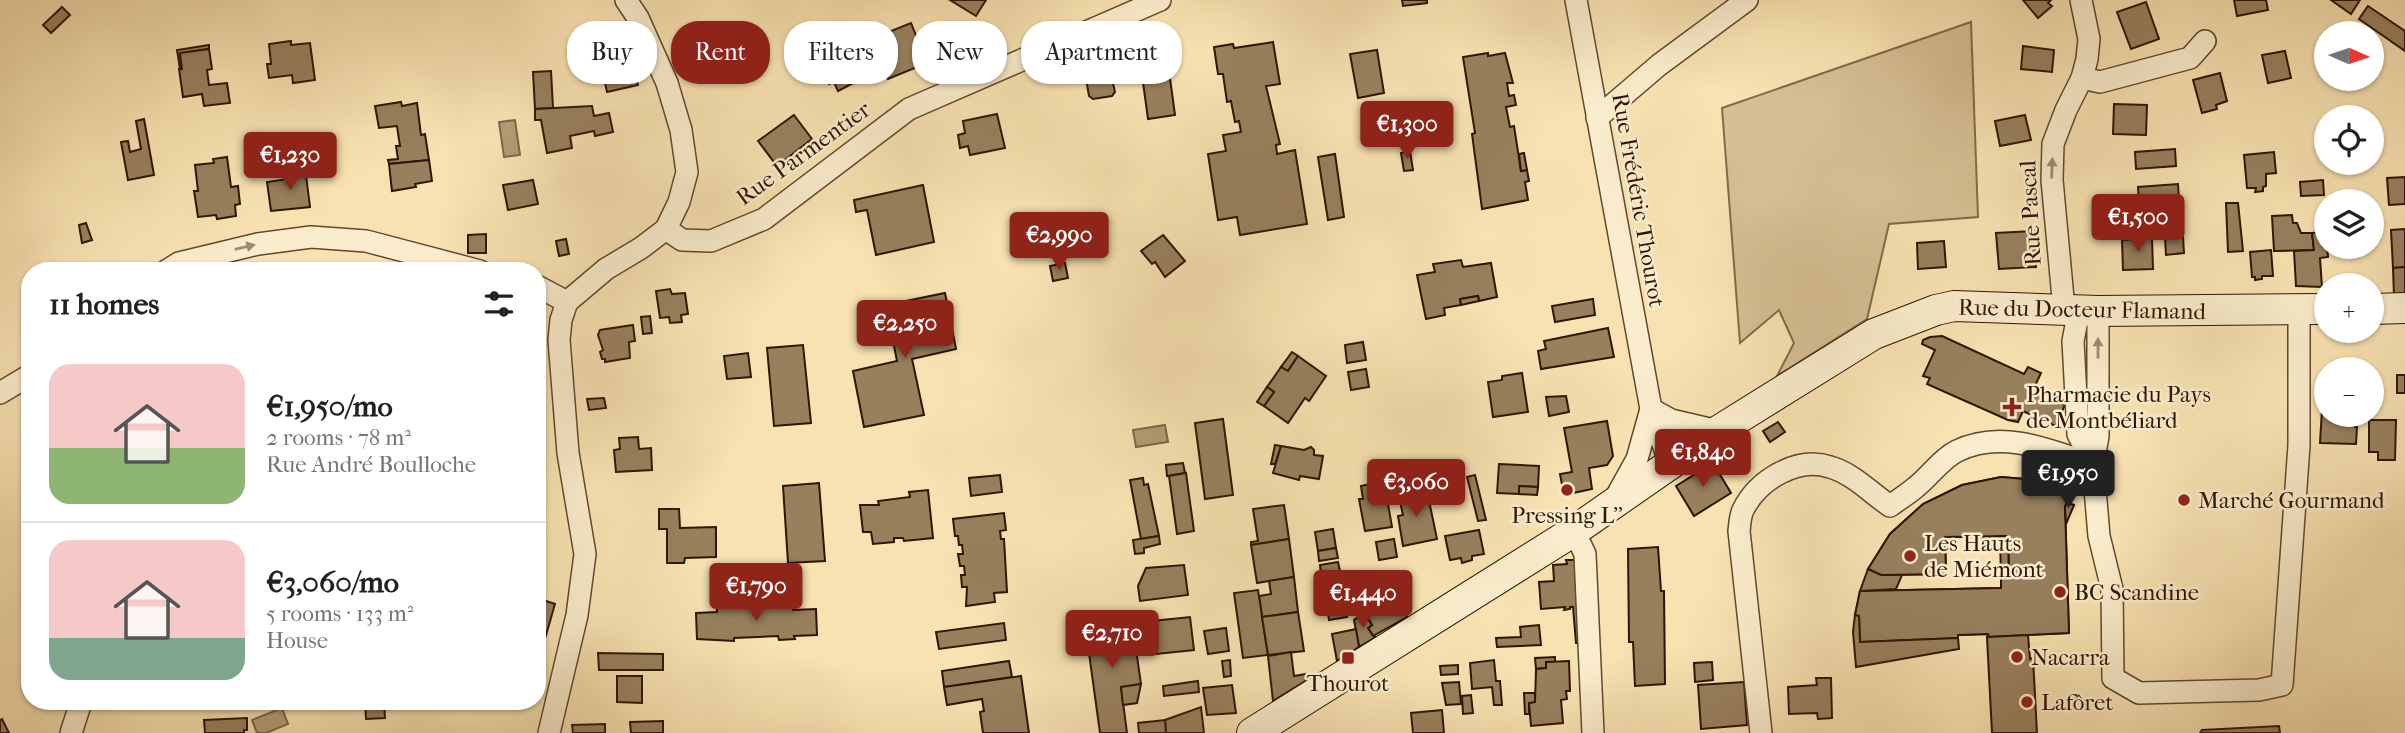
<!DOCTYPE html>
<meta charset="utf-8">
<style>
:root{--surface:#fff;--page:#f2f2f2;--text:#202124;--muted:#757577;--line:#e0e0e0;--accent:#8f2418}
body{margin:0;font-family:"IM FELL French Canon",serif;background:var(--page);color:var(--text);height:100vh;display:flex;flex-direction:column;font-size:26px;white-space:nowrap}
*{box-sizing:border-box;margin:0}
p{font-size:23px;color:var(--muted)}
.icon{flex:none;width:38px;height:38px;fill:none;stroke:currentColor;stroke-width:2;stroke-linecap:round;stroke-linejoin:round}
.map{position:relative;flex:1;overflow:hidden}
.sheet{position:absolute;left:21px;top:262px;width:525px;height:448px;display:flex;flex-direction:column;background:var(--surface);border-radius:28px;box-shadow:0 2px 5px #0004}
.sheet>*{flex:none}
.top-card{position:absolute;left:567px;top:21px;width:665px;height:63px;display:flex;gap:14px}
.needle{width:46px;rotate:93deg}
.tools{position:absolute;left:2314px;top:21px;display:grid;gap:14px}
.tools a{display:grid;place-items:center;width:70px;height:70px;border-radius:50%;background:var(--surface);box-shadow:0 2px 5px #0004;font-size:35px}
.price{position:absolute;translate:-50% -60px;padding:0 16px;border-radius:7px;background:var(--accent);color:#fff;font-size:23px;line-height:46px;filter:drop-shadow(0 2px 4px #0008)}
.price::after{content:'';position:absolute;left:50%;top:42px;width:21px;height:16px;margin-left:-10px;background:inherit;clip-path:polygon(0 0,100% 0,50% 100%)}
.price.on{background:#222;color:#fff}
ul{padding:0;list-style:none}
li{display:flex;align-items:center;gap:21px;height:175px;padding:0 28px}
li+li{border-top:2px solid var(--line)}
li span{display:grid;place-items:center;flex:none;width:196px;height:140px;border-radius:21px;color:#555}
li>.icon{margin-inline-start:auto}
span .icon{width:84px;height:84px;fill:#fffc;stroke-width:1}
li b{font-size:30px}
h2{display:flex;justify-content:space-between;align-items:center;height:84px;padding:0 28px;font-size:30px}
.chip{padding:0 24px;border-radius:28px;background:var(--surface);box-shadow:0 2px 5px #0004;font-size:24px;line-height:63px}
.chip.on{background:var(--accent);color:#fff}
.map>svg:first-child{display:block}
.green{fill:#d6bf93;stroke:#826a4a;stroke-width:2}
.water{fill:#b49c76;stroke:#7f6648;stroke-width:2}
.building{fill:#98805d;stroke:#2f1502;stroke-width:2}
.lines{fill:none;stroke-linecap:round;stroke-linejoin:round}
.street-casing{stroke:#61482e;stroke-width:24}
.secondary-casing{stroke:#2f1502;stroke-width:32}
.street{stroke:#faeccc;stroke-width:21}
.secondary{stroke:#faeccc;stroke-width:30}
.oneway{fill:#9f8b71}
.poi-dot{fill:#8f2418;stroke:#faeccc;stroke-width:2.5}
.labels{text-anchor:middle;stroke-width:5;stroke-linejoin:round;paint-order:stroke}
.street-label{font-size:23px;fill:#2f1502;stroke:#faeccc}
.poi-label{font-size:23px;fill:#2f1502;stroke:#faeccc;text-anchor:start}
</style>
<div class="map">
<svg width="2405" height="733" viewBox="0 0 2405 733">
<rect width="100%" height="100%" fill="#f8e2b1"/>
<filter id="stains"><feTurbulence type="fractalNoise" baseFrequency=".00286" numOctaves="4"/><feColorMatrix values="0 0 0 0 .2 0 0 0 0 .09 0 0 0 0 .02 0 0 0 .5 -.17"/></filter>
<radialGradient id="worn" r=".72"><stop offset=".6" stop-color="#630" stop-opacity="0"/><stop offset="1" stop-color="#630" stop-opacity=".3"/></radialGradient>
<path class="green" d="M1971 22 1978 217 1889 224 1867 319 1777 376 1794 343 1779 310 1740 343 1722 108Z"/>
<g class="water">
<path d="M515 120 520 155 504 157 499 122Z"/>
<path d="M1165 425 1168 442 1136 447 1133 430Z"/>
<path d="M282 708 288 724 266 733H257L252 720Z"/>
</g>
<g class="building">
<path d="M950 0H986L976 16Z"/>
<path d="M1402 0H1427V3L1403 6Z"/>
<path d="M2023 0H2051L2048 3 2052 6 2038 18Z"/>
<path d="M2234 0H2266L2268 10 2237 16Z"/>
<path d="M2331 0H2360L2351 14Z"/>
<path d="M2146 2 2159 39 2131 49 2117 12Z"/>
<path d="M2368 6 2405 31V51L2359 19Z"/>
<path d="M62 7 70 15 51 33 43 25Z"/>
<path d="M911 23 927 63 888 79 883 68 888 66 876 37Z"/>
<path d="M291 41V45L310 43 315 80 293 83 292 75 269 78 267 64H271L269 44Z"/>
<path d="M1273 42 1280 84 1266 86 1280 144 1276 145 1277 154 1295 150 1307 224 1240 235 1237 217 1218 220 1208 154 1226 151 1223 135 1241 132 1239 121 1235 122 1231 101 1227 102 1223 74H1218L1214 47 1233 44 1234 48Z"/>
<path d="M209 45V49L180 53 182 69H180L177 50Z"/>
<path d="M2023 46 2054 50 2052 72 2021 69Z"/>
<path d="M846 48 861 79 838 91 834 82 829 84 818 62Z"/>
<path d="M209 49 212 69 207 70 209 85 227 83 230 103 204 106 202 94 183 97 179 69H182L180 53Z"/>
<path d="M1377 50 1384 93 1358 98 1350 54Z"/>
<path d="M2285 51 2291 78 2268 83 2262 55Z"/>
<path d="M1109 52 1110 58 1119 56 1123 76 1112 79 1115 92 1112 96 1093 99 1089 96 1082 56Z"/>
<path d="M1488 53V56L1505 53 1513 83H1507L1509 96 1514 95 1516 105 1506 107 1510 127 1514 126 1521 171 1527 170 1529 181 1525 182 1528 200 1482 209 1472 134 1475 133 1463 57Z"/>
<path d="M631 56 638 85 607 92 602 69 620 65 619 58Z"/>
<path d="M551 71 553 108 535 109 533 72Z"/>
<path d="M1169 71 1175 115 1148 119 1142 75Z"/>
<path d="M2220 73 2227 101 2216 105 2217 109 2202 113 2193 80Z"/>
<path d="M401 102 402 106 417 103 421 135 425 134 429 160 389 164 388 160 398 159 396 146H400L397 126 379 128 375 106Z"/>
<path d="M2114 104 2147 105 2146 135 2113 134Z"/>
<path d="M592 106 594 116 609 113 613 132 595 136 594 131 570 136 572 148 547 153 541 120H535V109Z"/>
<path d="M997 114 1005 148 970 155 968 146 960 148 958 135 965 133 963 121Z"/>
<path d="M794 115 812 139 777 166 758 141Z"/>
<path d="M2025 115 2031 140 2000 146 1995 121Z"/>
<path d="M144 119 154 175 128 180 121 142 128 141 130 152 141 149 136 121Z"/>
<path d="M2175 149 2176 166 2136 169 2135 152Z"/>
<path d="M1410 151 1413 170 1404 171 1401 153Z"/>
<path d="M2274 152 2276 173 2266 174V186L2263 187V191L2255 192 2256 188H2247L2244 155Z"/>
<path d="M1524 153 1527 170 1521 171 1519 154Z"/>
<path d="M1335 154 1344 217 1328 220 1318 157Z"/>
<path d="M227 157 231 187 238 186 240 204 235 205 236 216 217 219 216 215 198 217 194 191H198L195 165 214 163 213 159Z"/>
<path d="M429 160 432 181 415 184 416 187 392 191 389 164Z"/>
<path d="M305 167 310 207 271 211 267 182 295 178 294 168Z"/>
<path d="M2405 177V204L2389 205 2387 178Z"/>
<path d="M533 180 538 204 508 210 503 185Z"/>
<path d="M2323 180 2324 195 2301 196 2300 182Z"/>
<path d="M2178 184 2180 218 2140 221 2138 187Z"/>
<path d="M923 185 934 242 876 255 867 210 856 212 854 200Z"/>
<path d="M2226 203H2238L2243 251 2228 252Z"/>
<path d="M2292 215 2293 223H2297L2301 233H2312L2314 250 2274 251 2272 216Z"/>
<path d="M1081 216 1084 233 1075 235 1071 217Z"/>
<path d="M86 223 92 240 82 243 79 225Z"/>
<path d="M2405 229V267L2393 268 2391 230Z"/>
<path d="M2034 231 2036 267 1999 269 1996 233Z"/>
<path d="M2326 231 2328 257 2320 258 2322 287 2296 286 2294 251 2314 250 2312 233Z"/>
<path d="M486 234V253H468V235Z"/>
<path d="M1163 235 1185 261 1165 277 1155 262 1152 264 1141 251Z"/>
<path d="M2183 237 2184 253 2166 255 2165 238Z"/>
<path d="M2152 238 2153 269 2123 270 2122 240Z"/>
<path d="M566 239 569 254 559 256 556 241Z"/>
<path d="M1944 241 1946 267 1918 269 1917 243Z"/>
<path d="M2271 250 2273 276H2262V279L2255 280V277H2252L2250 252Z"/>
<path d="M1461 260 1463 267 1491 263 1497 297 1479 301 1478 296 1460 299 1461 305 1444 308 1445 315 1426 319 1417 275 1435 272 1433 264Z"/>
<path d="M1065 263 1068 278 1053 281 1050 266Z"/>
<path d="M2405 267V297L2394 296 2393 268Z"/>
<path d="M670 289 672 294 685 293 688 314 681 315 682 322 670 323 669 317 660 318 656 291Z"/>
<path d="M945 293 956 349 912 359 924 415 864 427 853 371 897 361 886 305Z"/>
<path d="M1478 296 1479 301 1461 305 1460 299Z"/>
<path d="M1593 299 1595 315 1555 322 1552 306Z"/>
<path d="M650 316 652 333 643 334 641 317Z"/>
<path d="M633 325 635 341 629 342 630 358 605 362V359H602L600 352 603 350 598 335 600 330Z"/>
<path d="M1608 328 1614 357 1541 369 1538 351 1546 349 1544 341Z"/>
<path d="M1942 336 2024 374 2028 367 2041 373 2033 390 2065 405 2055 426 2023 411 2018 422 2008 420 1927 384 1930 378 1923 376 1935 350 1922 344 1923 340 1930 337Z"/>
<path d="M1363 342 1366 360 1347 363 1345 345Z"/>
<path d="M803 345 811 423 774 426 767 348Z"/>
<path d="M1292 352 1298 356 1288 371 1281 367Z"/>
<path d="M748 353 751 377 727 379 724 356Z"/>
<path d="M1298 356 1326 376 1309 401 1305 398 1288 423 1264 406 1274 392 1267 387 1281 367 1288 371Z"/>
<path d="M1366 369 1369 387 1351 390 1348 372Z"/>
<path d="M1522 373 1528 412 1493 417 1488 382 1502 380V376Z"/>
<rect x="2397" y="375" width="8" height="18"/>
<path d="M1267 387 1274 392 1264 406 1257 402Z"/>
<path d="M2323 393H2326V415H2355V427H2357L2356 444 2320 443Z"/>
<path d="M1566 396 1569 412 1549 416 1546 397Z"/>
<path d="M604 398 606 408 589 410 587 399Z"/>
<path d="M1223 419 1233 495 1205 499 1195 423Z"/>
<path d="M2369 420H2396L2395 460H2378V452H2369Z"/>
<path d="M1607 421 1613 456 1607 465 1589 468 1592 489 1564 495 1560 474 1572 472 1564 428Z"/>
<path d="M1778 422 1785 432 1770 442 1763 431Z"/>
<path d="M638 437 639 449 651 448 652 470 616 472 614 450 620 449 619 438Z"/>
<path d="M1275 445 1281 446 1275 464H1271Z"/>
<path d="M1281 446 1304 450 1311 447 1314 450V455L1323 456 1319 479 1300 476 1299 480 1273 473Z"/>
<path d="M1183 463 1185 473 1167 476 1166 465Z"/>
<path d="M1713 463 1731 493 1694 516 1676 486Z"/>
<path d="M1499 464 1539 466 1538 487 1519 486V494L1497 493Z"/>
<path d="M1186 473 1194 531 1177 534 1169 476Z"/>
<path d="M1000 475 1002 492 971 496 969 478Z"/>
<path d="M1475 475 1486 520 1478 521 1467 477Z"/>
<path d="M2001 477 2049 481 2072 489 2065 507 2069 633 1989 637 1988 634 1958 635V638L1860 642 1859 616 1855 615 1860 591 2001 588V578H2009L2008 536 1945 537 1946 574 1881 575 1868 569 1890 534 1923 504 1962 485Z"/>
<path d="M2001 477 2049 481 2072 489 2065 507 2069 633 1989 637 1988 634 1958 635V638L1860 642 1859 616 1855 615 1860 591 2001 588V578H2009L2008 536 1945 537 1946 574 1881 575 1868 569 1890 534 1923 504 1962 485Z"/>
<path d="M1143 478 1144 485 1148 484 1159 536 1141 539 1130 480Z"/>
<path d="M1384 481 1392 527 1365 531 1359 499H1363L1361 486Z"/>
<path d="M819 483 825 561 788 563 783 486Z"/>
<path d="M1519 486 1538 487 1537 495 1519 494Z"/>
<path d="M1421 488 1422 493 1427 491 1437 539 1403 546 1398 516 1403 515 1399 497 1414 494V490Z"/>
<path d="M928 490 933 538 904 541 903 538H894V542L873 544 871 532H863L860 505H879L878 501 910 497 909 492Z"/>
<path d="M2067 502 2074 505 2066 524 2065 507Z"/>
<path d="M1284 505 1289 539 1251 545V542L1258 541 1253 509Z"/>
<path d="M659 509H679L680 528 716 527V557L685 558 684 563H667V529H659Z"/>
<path d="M1004 513 1006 530 1000 531 1001 539H1004L1007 592 994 593 995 602 966 606 967 587H962L961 575H965L964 566H960L958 554H963L962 545H959L958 536H955L953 519Z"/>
<path d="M1333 529 1336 548 1318 551 1315 532Z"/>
<path d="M1479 530 1484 554 1472 556V560L1462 563 1461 558 1450 560 1445 536Z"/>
<path d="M1159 536 1160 544 1144 548V553L1135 554 1133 540Z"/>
<path d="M2000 536H2008L2009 578H2001Z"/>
<path d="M1289 539 1294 577 1257 583 1251 545Z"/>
<path d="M1394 539 1397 557 1379 560 1376 542Z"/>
<path d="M1658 547 1661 591H1664L1665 684 1635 686 1633 642H1629L1628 549Z"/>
<path d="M1336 548 1338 558 1319 561 1318 551Z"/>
<path d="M1566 560H1576L1583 643H1576L1573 607H1570V609L1564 610 1565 607 1541 609 1539 582 1554 581 1553 565 1567 564Z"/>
<path d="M1338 562 1340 571 1321 574 1320 565Z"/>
<path d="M1184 565 1188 595 1140 601 1138 586 1146 568Z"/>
<path d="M1868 569 1881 575H1902L1896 589 1860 591Z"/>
<path d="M1340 571 1342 590 1324 592 1321 574Z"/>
<path d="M1294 577 1298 612 1262 617 1259 596 1271 594 1269 581Z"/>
<path d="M1258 590 1268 655 1243 658 1234 593Z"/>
<path d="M1342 590 1344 598 1326 601 1324 592Z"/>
<path d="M1402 590 1407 617 1373 636 1368 628 1372 625 1364 613Z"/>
<path d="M537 598 555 604 542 649 537 648Z"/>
<path d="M1344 598 1347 617 1329 620 1326 601Z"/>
<path d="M793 606V610L816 609 817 635 794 636 795 639 779 640 778 636 734 638V641L697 639 696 613 717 612V608Z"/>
<path d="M1298 612 1304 651 1268 655 1262 617Z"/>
<path d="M1364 613 1372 625 1368 628 1373 636 1376 637 1359 647 1354 620Z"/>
<path d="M1855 615 1859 616 1860 642 1958 638 1959 649 1856 667 1853 632Z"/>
<path d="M1190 617 1194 650 1147 655 1143 622Z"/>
<path d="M1125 618 1127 630 1133 629 1141 684 1121 687 1127 733H1100L1085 624Z"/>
<path d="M1004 623 1006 640 939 649 936 632Z"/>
<path d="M1539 625 1541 645 1497 647 1496 638 1521 637 1520 627Z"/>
<path d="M1226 628 1229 651 1208 654 1204 631Z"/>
<path d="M1356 629 1359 647 1337 661 1332 634Z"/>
<path d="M2028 635 2030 659 2033 658 2037 733H1992L1987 637Z"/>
<path d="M1291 652 1294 676 1306 674 1307 680 1273 701 1268 656Z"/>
<path d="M598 653 663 654V670H599Z"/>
<path d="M1555 657V662H1546V668L1536 669 1535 658Z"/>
<path d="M1230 660 1231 676 1224 677 1222 661Z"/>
<path d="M1494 660 1496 681H1500L1502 705H1494L1492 687 1472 689 1470 663Z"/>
<path d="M1009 661 1012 677 944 687 942 671Z"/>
<path d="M1569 661 1570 691H1566L1567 699 1561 700 1563 723 1531 726 1529 703 1535 702 1536 669 1546 668V662Z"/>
<path d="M1712 662 1713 680 1695 682 1694 663Z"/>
<path d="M1458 665V674L1441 675 1440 666Z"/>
<path d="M617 676H642V703L617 702Z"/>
<path d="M1021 676 1029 733H983L980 712 984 711 982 699 947 705 944 687Z"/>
<path d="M1816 678H1831L1832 718 1818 719 1817 713 1789 714 1788 687 1817 685Z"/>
<path d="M1198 681 1199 692 1164 696 1163 686Z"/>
<path d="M1459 682 1461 704 1446 705 1442 683Z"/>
<path d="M1744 682 1747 725 1701 729 1698 685Z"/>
<path d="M1141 684 1137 703 1123 705 1121 687Z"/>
<path d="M1232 685 1236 713 1207 715 1203 688Z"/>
<path d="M1524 693H1535V702L1529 703V714H1525Z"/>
<path d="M1471 695 1473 713 1463 714 1462 696Z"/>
<path d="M384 702 385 718 366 719 365 703Z"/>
<path d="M1201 707 1204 733H1166L1165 720Z"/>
<path d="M1442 710 1444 733H1413L1411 713Z"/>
<path d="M247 718V730H244V733H205L204 720Z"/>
<path d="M2 719 9 733H0V720Z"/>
<path d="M1165 720 1166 733H1139L1138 723Z"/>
<path d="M663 721V733H631L630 722Z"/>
<path d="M605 724V733H573L572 725Z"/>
<path d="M2279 726 2280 733H2200L2202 730Z"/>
</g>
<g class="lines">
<g class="street-casing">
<g id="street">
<path d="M1576 0 1651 409 1670 464"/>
<path d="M2082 78 2100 82 2190 58 2205 41"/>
<path d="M1597 118 1659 65 1747 0"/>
<path d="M666 229 682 240 711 241 764 219 909 109 1160 0"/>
<path d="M166 271 179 263 258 244 311 237 366 241 480 271"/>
<path d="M537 286 567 302"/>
<path d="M2064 309 2052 180 2053 144 2066 110 2082 78 2087 59 2089 39 2081 0"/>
<path d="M2079 310 2073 341 2078 434 2093 465"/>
<path d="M2098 311V436L2093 465 2099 536 2112 589 2113 678 2139 693 2259 690 2282 685 2299 445V309"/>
<path d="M0 393 30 375"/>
<path d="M1651 409 1671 420 1718 431"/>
<path d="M1616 497 1637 459 1651 409"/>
<path d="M1574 531 1585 554 1593 733"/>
<path d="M71 733 81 702"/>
<path d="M549 733 577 615 585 554 568 453 559 340 561 320 567 302 606 269 641 248 666 229 679 202 687 172 681 130 667 83 638 18 626 0"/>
<path d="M1761 733 1739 531C1740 524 1740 516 1743 510 1758 480 1797 456 1830 467 1852 473 1871 493 1890 506 1898 500 1908 494 1916 487 1930 476 1941 459 1957 451 2002 429 2050 450 2093 465"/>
</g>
</g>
<g class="secondary-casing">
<g id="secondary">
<path d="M2371 309 2405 308"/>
<path d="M1252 733 1574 531 1718 431 1874 334 1936 310 1954 306 2098 311 2326 309"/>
</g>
</g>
<use href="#street" class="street"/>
<use href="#secondary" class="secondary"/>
</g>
<defs><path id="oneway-solid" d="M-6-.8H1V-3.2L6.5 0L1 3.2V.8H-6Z" transform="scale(1.75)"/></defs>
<g class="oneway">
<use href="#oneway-solid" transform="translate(2052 168) rotate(-88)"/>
<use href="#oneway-solid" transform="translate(245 247) rotate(-13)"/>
<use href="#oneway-solid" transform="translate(2098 348) rotate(-90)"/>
</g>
<g class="poi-dot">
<path d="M2008.5 396.5h7v7h7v7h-7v7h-7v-7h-7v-7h7z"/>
<circle cx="1567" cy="490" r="7"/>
<circle cx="2184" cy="500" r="7"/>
<circle cx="1910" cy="556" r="7"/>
<circle cx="2060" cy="592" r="7"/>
<circle cx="2017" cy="657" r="7"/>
<rect x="1341" y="651" width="14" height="14" rx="3.5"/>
<circle cx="2027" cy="702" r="7"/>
</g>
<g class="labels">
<g class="street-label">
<text transform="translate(803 153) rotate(-36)" y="8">Rue Parmentier</text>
<text transform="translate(1639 200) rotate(80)" y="8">Rue Frédéric Thourot</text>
<text transform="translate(2030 213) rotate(-93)" y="8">Rue Pascal</text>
<text transform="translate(2082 309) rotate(1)" y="8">Rue du Docteur Flamand</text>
</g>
<g class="poi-label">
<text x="2026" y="402">Pharmacie du Pays<tspan x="2026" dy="26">de Montbéliard</tspan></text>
<text x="2198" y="508">Marché Gourmand</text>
<text x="1567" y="523" text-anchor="middle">Pressing L''</text>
<text x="1924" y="551">Les Hauts<tspan x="1924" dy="26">de Miémont</tspan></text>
<text x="2074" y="600">BC Scandine</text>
<text x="2031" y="665">Nacarra</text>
<text x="1348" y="691" text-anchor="middle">Thourot</text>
<text x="2041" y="710">Lafôret</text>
</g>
</g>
<rect width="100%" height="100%" filter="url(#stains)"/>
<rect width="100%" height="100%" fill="url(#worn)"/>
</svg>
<div class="tools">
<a><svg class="needle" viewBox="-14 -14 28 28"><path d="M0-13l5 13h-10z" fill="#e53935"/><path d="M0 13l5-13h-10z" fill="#757577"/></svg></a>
<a><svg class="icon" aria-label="locate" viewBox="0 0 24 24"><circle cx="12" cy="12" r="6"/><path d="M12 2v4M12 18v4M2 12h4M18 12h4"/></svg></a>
<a><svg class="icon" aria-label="layers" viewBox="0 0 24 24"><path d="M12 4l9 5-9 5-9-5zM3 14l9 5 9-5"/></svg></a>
<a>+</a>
<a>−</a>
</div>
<b class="price" style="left:1407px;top:161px">€1,300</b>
<b class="price" style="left:290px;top:192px">€1,230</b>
<b class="price" style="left:2138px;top:254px">€1,500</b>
<b class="price" style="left:1059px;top:272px">€2,990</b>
<b class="price" style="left:905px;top:360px">€2,250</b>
<b class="price" style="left:1703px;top:489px">€1,840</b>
<b class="price on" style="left:2068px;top:510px">€1,950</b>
<b class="price" style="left:1416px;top:519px">€3,060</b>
<b class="price" style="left:756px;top:623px">€1,790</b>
<b class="price" style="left:1363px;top:630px">€1,440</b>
<b class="price" style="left:1112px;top:670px">€2,710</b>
<div class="top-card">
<a class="chip">Buy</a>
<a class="chip on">Rent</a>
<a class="chip">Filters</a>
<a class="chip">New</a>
<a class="chip">Apartment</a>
</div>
<section class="sheet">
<h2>11 homes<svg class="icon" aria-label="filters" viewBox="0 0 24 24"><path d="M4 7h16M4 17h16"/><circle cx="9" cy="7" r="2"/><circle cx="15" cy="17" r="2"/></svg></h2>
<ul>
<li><span style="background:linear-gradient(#f6c9c9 60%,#8fb573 0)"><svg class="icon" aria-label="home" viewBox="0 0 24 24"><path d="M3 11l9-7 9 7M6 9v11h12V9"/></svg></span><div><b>€1,950/mo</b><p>2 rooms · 78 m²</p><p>Rue André Boulloche</p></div></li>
<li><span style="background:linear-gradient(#f6c9c9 70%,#7fa58c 0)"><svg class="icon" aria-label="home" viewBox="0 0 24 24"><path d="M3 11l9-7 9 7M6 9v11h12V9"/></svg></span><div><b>€3,060/mo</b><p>5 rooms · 133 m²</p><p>House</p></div></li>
</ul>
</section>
</div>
